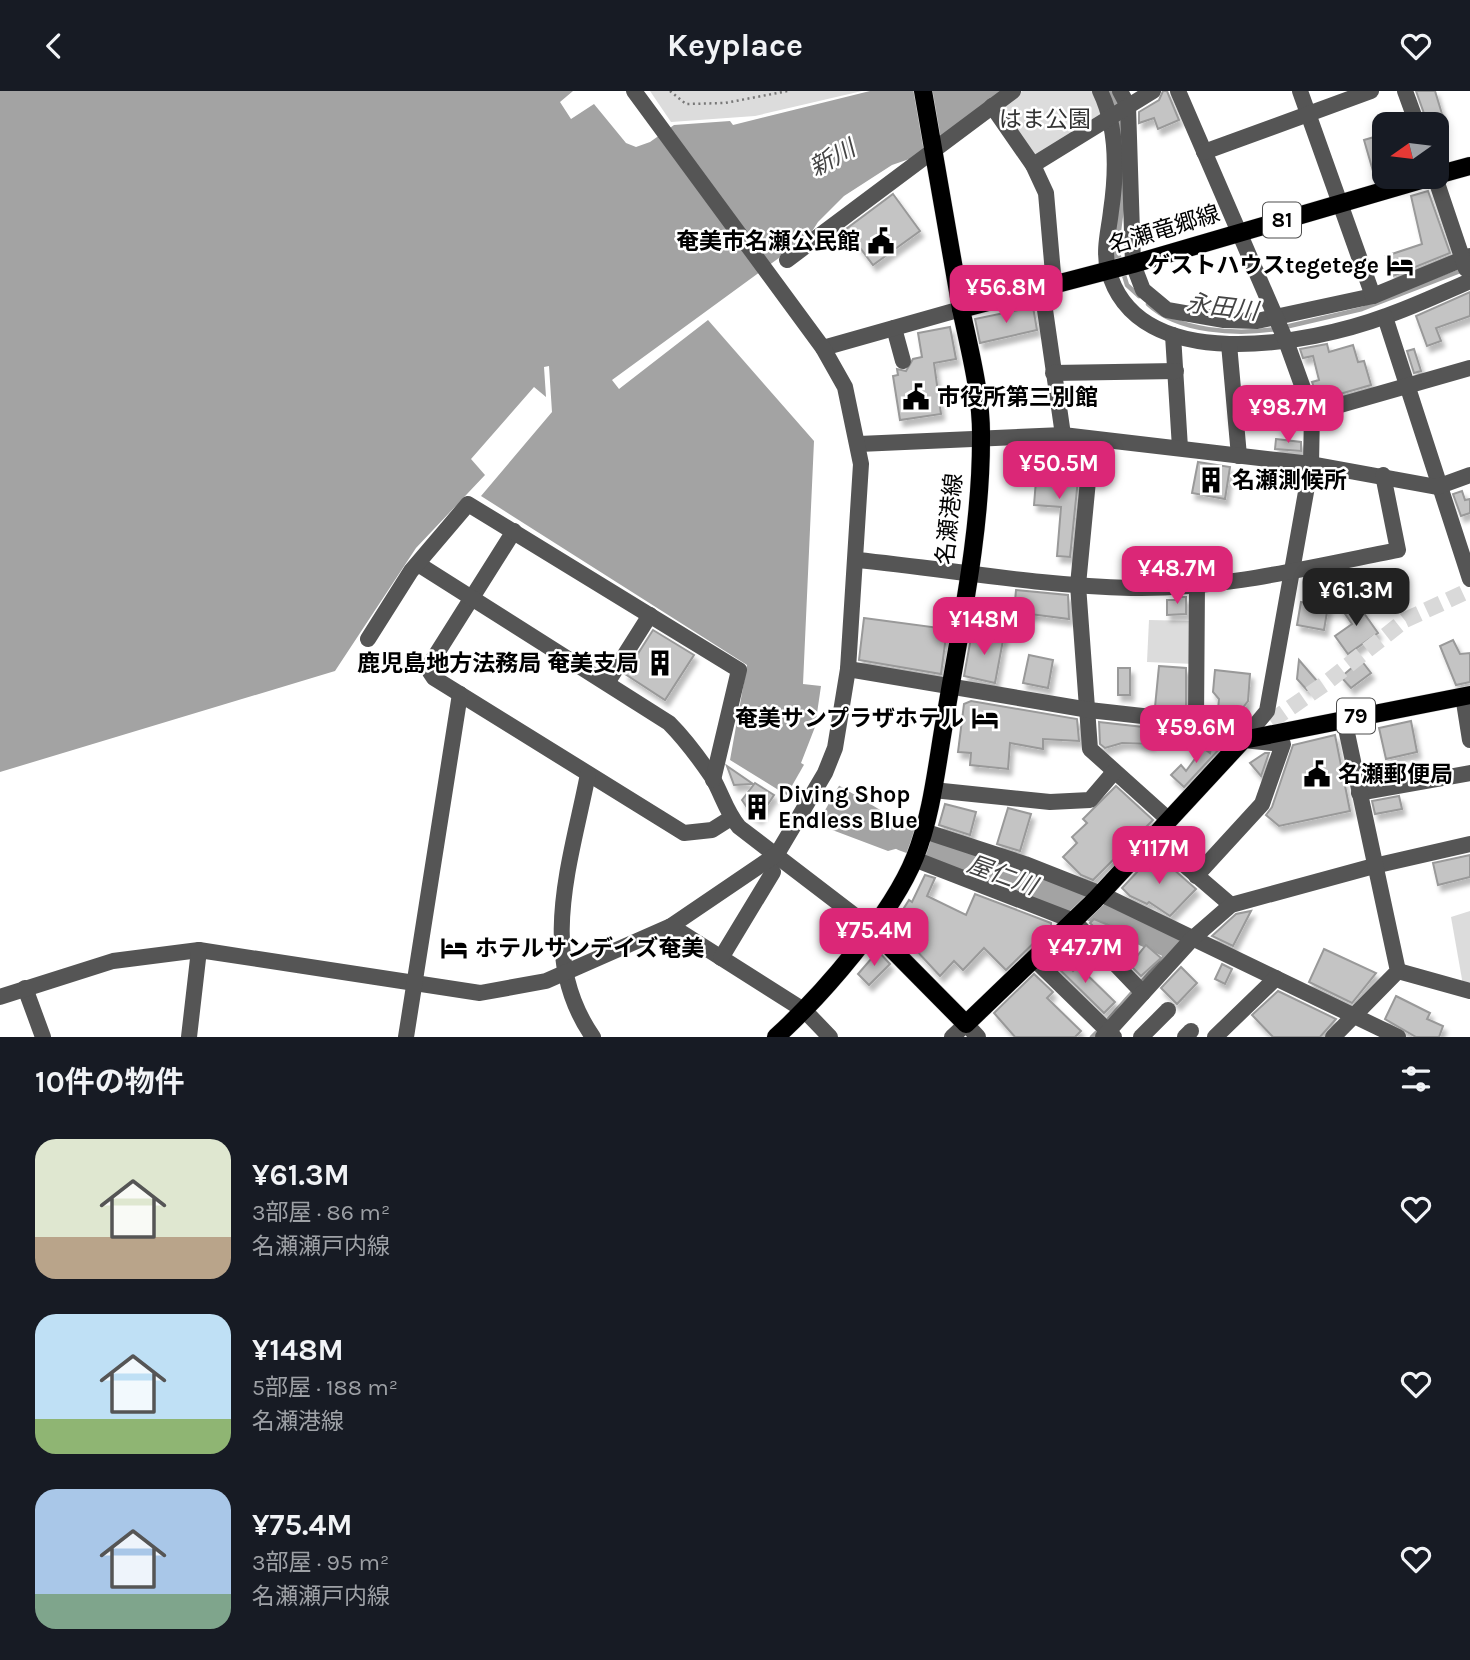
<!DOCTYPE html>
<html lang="ja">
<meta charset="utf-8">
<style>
:root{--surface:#171b24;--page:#242831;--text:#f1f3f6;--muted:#9ea1a6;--accent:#db2777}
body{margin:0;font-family:Karla,"Noto Sans JP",sans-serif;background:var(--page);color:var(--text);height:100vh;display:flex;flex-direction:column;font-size:26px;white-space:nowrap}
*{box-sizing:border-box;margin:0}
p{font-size:23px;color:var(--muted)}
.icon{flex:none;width:38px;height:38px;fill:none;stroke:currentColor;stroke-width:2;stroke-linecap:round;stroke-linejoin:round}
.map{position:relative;height:946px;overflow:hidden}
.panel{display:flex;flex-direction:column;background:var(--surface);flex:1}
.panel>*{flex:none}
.needle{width:46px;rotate:256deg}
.tools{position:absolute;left:1372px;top:21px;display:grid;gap:14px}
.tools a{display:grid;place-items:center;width:77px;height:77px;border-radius:14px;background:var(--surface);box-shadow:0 4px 10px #0003;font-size:35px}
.price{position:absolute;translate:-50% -60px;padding:0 16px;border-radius:14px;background:var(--accent);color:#fff;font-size:23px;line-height:46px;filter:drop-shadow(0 2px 4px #0008)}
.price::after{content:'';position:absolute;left:50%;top:42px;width:21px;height:16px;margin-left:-10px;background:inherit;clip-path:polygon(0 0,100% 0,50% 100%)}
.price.on{background:#222;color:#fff}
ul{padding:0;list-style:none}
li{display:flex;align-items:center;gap:21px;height:175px;padding:0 35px}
li span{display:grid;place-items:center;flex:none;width:196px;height:140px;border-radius:21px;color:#555}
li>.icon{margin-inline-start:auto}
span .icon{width:84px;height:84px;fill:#fffc;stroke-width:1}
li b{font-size:30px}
h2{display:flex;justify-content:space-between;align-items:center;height:84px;padding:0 35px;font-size:30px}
header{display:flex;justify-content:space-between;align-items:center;height:91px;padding:0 35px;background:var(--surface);font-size:32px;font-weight:700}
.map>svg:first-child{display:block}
.green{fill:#dcdcdc}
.water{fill:#a3a3a3}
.pier{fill:#fff}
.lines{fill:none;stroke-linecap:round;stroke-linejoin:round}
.stream{stroke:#a3a3a3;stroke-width:4.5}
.river{stroke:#a3a3a3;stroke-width:24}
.building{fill:#c4c4c4;stroke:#999;stroke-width:2;filter:url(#shadow)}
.minor-tunnel{stroke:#d9d9d9;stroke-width:16;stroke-dasharray:16 8;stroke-linecap:butt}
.major-casing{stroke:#dbdbdb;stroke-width:19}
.path{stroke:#777;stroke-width:2.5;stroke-dasharray:2 3.5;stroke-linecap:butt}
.minor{stroke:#555;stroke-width:16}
.major{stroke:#000;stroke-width:18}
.labels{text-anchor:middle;stroke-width:5;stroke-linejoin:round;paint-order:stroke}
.shield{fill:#fff;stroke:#4c4c4c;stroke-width:2}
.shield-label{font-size:21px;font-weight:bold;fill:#000}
.park-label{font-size:23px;fill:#333;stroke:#fff}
.street-label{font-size:23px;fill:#000;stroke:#fff}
.poi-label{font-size:23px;font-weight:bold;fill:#000;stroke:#fff;text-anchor:start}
.water-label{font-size:24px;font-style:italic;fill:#444;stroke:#fff}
</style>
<header><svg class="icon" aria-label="back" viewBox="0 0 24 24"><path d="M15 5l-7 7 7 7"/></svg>Keyplace<svg class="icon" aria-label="heart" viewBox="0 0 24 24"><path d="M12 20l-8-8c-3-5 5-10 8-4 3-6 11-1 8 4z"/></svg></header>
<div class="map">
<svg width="1470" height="946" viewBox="0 0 1470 946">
<defs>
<filter id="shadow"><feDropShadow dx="3.5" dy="6" stdDeviation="2" flood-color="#0004"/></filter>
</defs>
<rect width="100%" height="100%" fill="#fff"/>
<g class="green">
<path d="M650 0H862L755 25 671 31Z"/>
<path d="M1022 0H1096L1102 26 1035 66 1000 17Z"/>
<path d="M1149 529 1195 530 1194 573 1147 571Z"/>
<path d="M1470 820V896L1463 894 1451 826Z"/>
</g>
<g class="water">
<path d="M0 0H573L560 11 571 28 594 13 626 52 636 56 650 51 674 34 730 30 733 34 870 0H1003L918 65 892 74 844 105 818 131 809 145 612 289 619 298 708 229 814 350 803 593 821 595 815 636 801 672 909 736 899 757 888 760 827 737 822 726 730 669 747 574 481 405 552 321 549 275 544 276 546 306 534 296 471 368 485 384 416 457 335 580 0 681Z"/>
<path d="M1104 0H1117L1121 6 1127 95 1119 157 1123 172 1110 175 1114 124Z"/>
</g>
<path class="pier" d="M805 672 840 693 820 728 785 707Z"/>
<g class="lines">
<g class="stream">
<path d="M1123 181 1127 194 1139 205"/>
<path d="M1148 213C1178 241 1237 244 1276 238"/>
<path d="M1285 236 1362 218 1463 179"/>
<path d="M1140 893 1166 864 1169 855"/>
<path d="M1109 928 1132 902"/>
<path d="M1092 946 1096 942"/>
</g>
<path class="river" d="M903 748 1074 810 1169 855"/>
</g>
<g class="building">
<path d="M1163 0H1167L1179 29 1158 38 1154 27 1139 32V21L1159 9Z"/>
<path d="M1416 0H1435L1442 23 1426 28Z"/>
<path d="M1384 43V84L1375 87 1364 49Z"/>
<path d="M1428 100 1450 162 1393 185 1386 165 1422 153 1411 105Z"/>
<path d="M893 103 920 140 873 174 846 138Z"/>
<path d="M1470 201V225L1436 237 1441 250 1427 255 1416 225Z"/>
<path d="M1033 216 1037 239 980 252 975 228Z"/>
<path d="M950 236 956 268 934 272 941 323 900 329 893 285 898 284 897 278 906 280 913 268 922 266 918 242Z"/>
<path d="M1327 253 1329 261 1353 254 1358 271 1364 270 1371 294 1319 309 1312 291 1319 289 1313 265 1303 267 1300 258Z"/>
<path d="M1414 258 1421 280 1414 282 1407 260Z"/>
<path d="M1278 296 1280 306 1264 309 1263 298Z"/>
<path d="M1276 348 1301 351V360L1275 358Z"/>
<path d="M1198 371 1230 376 1225 408 1192 402Z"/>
<path d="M1037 377 1079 379 1070 466 1057 465 1061 416 1034 414Z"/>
<path d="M1462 400 1465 409 1470 408V422L1461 425 1453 403Z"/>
<path d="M1143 471 1145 486H1133L1132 472Z"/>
<path d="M1016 499 1068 504 1069 528 1014 521Z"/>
<path d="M1177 506H1186V523L1167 524V509H1176Z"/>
<path d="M1354 508 1378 542 1348 563 1335 545 1352 533 1341 517Z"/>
<path d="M1301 511 1328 515 1324 539 1297 534Z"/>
<path d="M864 527 947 538 941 583 859 569Z"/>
<path d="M653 539 694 564 665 609 625 583Z"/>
<path d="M972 541 1004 544 995 592 964 585Z"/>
<path d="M1453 549 1460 563 1470 562V591L1456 594 1440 555Z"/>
<path d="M1029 564 1053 569 1048 597 1023 592Z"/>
<path d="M1299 569 1317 590 1307 599 1297 588Z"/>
<path d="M1361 569 1371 582 1351 597 1341 586Z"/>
<path d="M1159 575 1186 577V619L1155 616Z"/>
<rect x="1118" y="577" width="12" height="27"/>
<path d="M1215 579 1250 583 1248 610 1241 619 1218 618 1219 608 1213 601Z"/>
<path d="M971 610 1077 628 1079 650 1043 648V658L1010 652 1008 678 970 674 971 662 958 661 964 613Z"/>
<path d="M1411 630 1417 661 1386 668 1379 637Z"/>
<path d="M1099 631 1152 637 1151 653 1122 652 1105 657 1100 653Z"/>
<path d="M1335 644 1350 720 1279 735 1266 724 1272 716 1293 654Z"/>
<path d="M1213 649 1224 653 1184 696 1171 684 1181 674 1186 680 1203 657 1210 662Z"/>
<path d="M1265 662H1269L1261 685 1250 672Z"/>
<path d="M727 675 753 693 734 694Z"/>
<path d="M755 692 774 704 759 727 752 724 742 709Z"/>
<path d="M1116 695 1153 729 1093 789 1081 784 1063 766 1077 752 1072 746 1087 732 1083 728Z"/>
<path d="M1399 705 1402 718 1375 723 1372 710Z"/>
<path d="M945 713 976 721 970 744 939 734Z"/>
<path d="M1008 717 1031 723 1020 760 997 753Z"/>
<path d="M1155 762 1196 798 1170 825 1149 811 1147 813 1130 805 1122 797Z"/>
<path d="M1470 764V786L1438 794 1433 772Z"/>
<path d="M925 784 935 787 927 805 966 824 975 803 1051 832V835L1006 879 984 857 963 879 954 870 940 885 901 843 897 828 909 809 912 811Z"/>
<path d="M1251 820 1233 855 1212 845 1236 823Z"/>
<path d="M1094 828 1113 836 1104 846 1090 832Z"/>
<path d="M1146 854 1161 867 1141 885 1130 874Z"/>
<path d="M1324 858 1376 882 1352 912 1309 891Z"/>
<path d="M878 860 890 873 869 894 858 883Z"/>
<path d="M1057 863 1073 880 1078 875 1115 911 1104 922 1050 869Z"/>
<path d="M1222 873 1232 878 1225 893 1215 888Z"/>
<path d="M1181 876 1197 892 1177 913 1161 897Z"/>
<path d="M1034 883 1053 901 1047 907 1081 940 1075 946H1015L994 922Z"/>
<path d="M1278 900 1336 928 1320 946H1273L1252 924Z"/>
<path d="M1396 905 1430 922 1427 928 1443 935 1439 946H1416L1385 928Z"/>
</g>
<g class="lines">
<path class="minor-tunnel" d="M1251 644 1326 592 1405 529 1470 499"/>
<g class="major-casing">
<g id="major">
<path d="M923 0 961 218 1133 173 1431 86"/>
<path d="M1437 84 1470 75"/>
<path d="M871 837 966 933 1095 809 1243 649 1470 604"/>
<path d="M776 946C822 904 892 824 915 766 933 721 937 670 946 622 961 532 981 440 981 349 982 305 970 261 961 218"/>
</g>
</g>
<path class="path" d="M670 0 686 13 725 12 788 0"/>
<g class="minor">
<path d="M1100 0C1118 37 1117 80 1111 120 1109 139 1103 159 1108 178 1136 287 1311 253 1386 225 1415 215 1442 202 1470 190"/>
<path d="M1120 0 1128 15 1133 173 1143 199 1167 219 1224 229 1257 230 1373 205 1470 165"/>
<path d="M1178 0 1286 250 1312 322 1311 373 1267 620 1243 649"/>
<path d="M1300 0 1373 205"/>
<path d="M1405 0 1417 33"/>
<path d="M992 15 1033 74 1046 102 1054 194"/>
<path d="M1204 61 1371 0"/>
<path d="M1033 74 1153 0"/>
<path d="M1435 86 1466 178"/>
<path d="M787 169 1013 0"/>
<path d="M1042 198 1063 344"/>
<path d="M1385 226 1470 488"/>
<path d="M894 237 903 270"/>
<path d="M1173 244 1180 357"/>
<path d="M1229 253 1239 365"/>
<path d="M823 257 961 218"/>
<path d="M1053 282 1176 280"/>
<path d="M1312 322 1470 277"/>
<path d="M1092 348 1078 494 1090 658 1169 729"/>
<path d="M859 353 1063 344 1311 373 1437 396 1470 384"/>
<path d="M514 440 432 570 430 581 434 587 684 742 712 739 731 727"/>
<path d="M857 469C948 478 1040 495 1131 497 1220 499 1311 476 1398 459L1383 384"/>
<path d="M418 473 669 632C686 649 699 667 712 686 722 703 726 721 739 736L871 837"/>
<path d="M368 548 411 480 468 413 739 579 713 689"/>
<path d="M848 578 1089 619 1196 631 1243 649 1283 653 1262 713 1196 785"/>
<path d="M607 592 650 524"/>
<path d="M1463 605 1470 649"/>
<path d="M1196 631 1197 492"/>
<path d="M588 683C571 771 536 865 593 946"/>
<path d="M933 699 1050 711 1090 709 1114 681"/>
<path d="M1359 702 1470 682"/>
<path d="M924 740 1025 773 1101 803 1398 946"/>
<path d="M1153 747 1231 814"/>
<path d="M914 768 1074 830 1143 902"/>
<path d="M671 835 805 920 830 946"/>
<path d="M721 867 773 781"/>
<path d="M1034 868 1114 946"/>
<path d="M1398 880 1470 900"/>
<path d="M25 897 43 946"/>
<path d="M0 906 113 870 199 859 480 902 546 890 671 835 777 763 825 682 835 657 848 578 861 373 845 296 823 257 634 0"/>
<path d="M189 946 199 859"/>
<path d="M406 946 460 603"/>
<path d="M952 946 966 933 978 946"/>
<path d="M1103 946 1192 848 1231 814 1374 775 1470 753"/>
<path d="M1141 946 1168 919"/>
<path d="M1185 946 1191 940"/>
<path d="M1215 946 1276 887"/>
<path d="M1333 946 1398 880 1344 628"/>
</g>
<use href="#major" class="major"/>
</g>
<defs>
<g id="civic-bare" transform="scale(2.1)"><path d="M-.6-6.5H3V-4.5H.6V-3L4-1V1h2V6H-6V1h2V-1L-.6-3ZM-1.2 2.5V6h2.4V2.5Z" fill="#000" stroke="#fff" stroke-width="2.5" paint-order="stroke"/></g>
<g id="hotel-bare" transform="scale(2.1)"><path d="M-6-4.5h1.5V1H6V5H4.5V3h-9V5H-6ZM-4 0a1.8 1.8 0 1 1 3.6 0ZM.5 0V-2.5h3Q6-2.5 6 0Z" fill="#000" stroke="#fff" stroke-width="2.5" paint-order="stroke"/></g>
<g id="building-bare" transform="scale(2.1)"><path d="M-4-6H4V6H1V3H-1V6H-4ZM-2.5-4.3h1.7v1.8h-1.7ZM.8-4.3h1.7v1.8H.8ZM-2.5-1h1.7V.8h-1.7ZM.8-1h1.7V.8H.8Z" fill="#000" stroke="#fff" stroke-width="2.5" paint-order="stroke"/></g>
</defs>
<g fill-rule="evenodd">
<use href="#civic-bare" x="881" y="150"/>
<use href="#hotel-bare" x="1400" y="174"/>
<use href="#civic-bare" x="916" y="306"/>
<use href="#building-bare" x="1211" y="389"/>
<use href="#building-bare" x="660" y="572"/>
<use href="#hotel-bare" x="985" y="627"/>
<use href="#civic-bare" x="1317" y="683"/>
<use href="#building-bare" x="757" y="716"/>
<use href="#hotel-bare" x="454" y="857"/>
</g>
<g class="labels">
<g class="shield">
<rect x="1263" y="111.5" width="38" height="35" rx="5"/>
<rect x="1337" y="607.5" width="38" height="35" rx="5"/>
</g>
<g class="shield-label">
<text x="1282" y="136">81</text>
<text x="1356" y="632">79</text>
</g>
<g class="park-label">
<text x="1045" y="36">はま公園</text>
</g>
<g class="street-label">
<text transform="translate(1164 138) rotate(-17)" y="8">名瀬竜郷線</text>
<text transform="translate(949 428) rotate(-84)" y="8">名瀬港線</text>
</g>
<g class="poi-label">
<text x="860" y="158" text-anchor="end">奄美市名瀬公民館</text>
<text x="1379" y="182" text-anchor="end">ゲストハウスtegetege</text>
<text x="937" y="314">市役所第三別館</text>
<text x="1232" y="397">名瀬測候所</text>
<text x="639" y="580" text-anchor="end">鹿児島地方法務局 奄美支局</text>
<text x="964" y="635" text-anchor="end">奄美サンプラザホテル</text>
<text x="1338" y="691">名瀬郵便局</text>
<text x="778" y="711">Diving Shop<tspan x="778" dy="26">Endless Blue</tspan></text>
<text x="475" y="865">ホテルサンデイズ奄美</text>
</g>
<g class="water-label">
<text transform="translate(832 67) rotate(-29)" y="8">新川</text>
<text transform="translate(1222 216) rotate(7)" y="8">永田川</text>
<text transform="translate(1002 784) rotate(20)" y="8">屋仁川</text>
</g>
</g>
</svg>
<div class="tools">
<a><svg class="needle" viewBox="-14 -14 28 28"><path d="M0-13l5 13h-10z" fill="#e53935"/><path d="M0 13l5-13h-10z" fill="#9ea1a6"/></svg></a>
</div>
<b class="price" style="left:1006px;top:234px">¥56.8M</b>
<b class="price" style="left:1288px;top:354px">¥98.7M</b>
<b class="price" style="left:1059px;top:410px">¥50.5M</b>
<b class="price" style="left:1177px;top:515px">¥48.7M</b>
<b class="price on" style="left:1356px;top:537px">¥61.3M</b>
<b class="price" style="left:984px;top:566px">¥148M</b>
<b class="price" style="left:1196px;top:674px">¥59.6M</b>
<b class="price" style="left:1159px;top:795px">¥117M</b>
<b class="price" style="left:874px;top:877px">¥75.4M</b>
<b class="price" style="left:1085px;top:894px">¥47.7M</b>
</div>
<section class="panel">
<h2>10件の物件<svg class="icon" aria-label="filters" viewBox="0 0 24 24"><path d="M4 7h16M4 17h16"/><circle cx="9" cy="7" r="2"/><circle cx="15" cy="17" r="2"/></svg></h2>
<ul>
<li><span style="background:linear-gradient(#dfe7d0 70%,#b9a48a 0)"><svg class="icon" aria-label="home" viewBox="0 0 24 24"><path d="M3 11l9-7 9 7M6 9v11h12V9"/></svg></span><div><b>¥61.3M</b><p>3部屋 · 86 m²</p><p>名瀬瀬戸内線</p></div><svg class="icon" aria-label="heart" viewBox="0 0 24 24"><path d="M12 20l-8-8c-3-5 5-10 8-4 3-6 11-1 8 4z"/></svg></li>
<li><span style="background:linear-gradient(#bfe0f5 75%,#8fb573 0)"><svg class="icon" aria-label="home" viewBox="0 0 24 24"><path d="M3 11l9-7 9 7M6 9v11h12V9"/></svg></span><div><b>¥148M</b><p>5部屋 · 188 m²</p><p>名瀬港線</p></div><svg class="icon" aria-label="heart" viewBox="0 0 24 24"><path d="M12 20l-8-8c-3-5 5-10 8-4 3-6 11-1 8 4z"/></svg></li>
<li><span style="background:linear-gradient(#a9c7e8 75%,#7fa58c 0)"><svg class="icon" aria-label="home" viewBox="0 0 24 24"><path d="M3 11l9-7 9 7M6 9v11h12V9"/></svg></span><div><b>¥75.4M</b><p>3部屋 · 95 m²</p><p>名瀬瀬戸内線</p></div><svg class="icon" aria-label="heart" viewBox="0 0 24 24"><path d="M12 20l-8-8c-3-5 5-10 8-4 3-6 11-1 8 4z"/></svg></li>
</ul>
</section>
